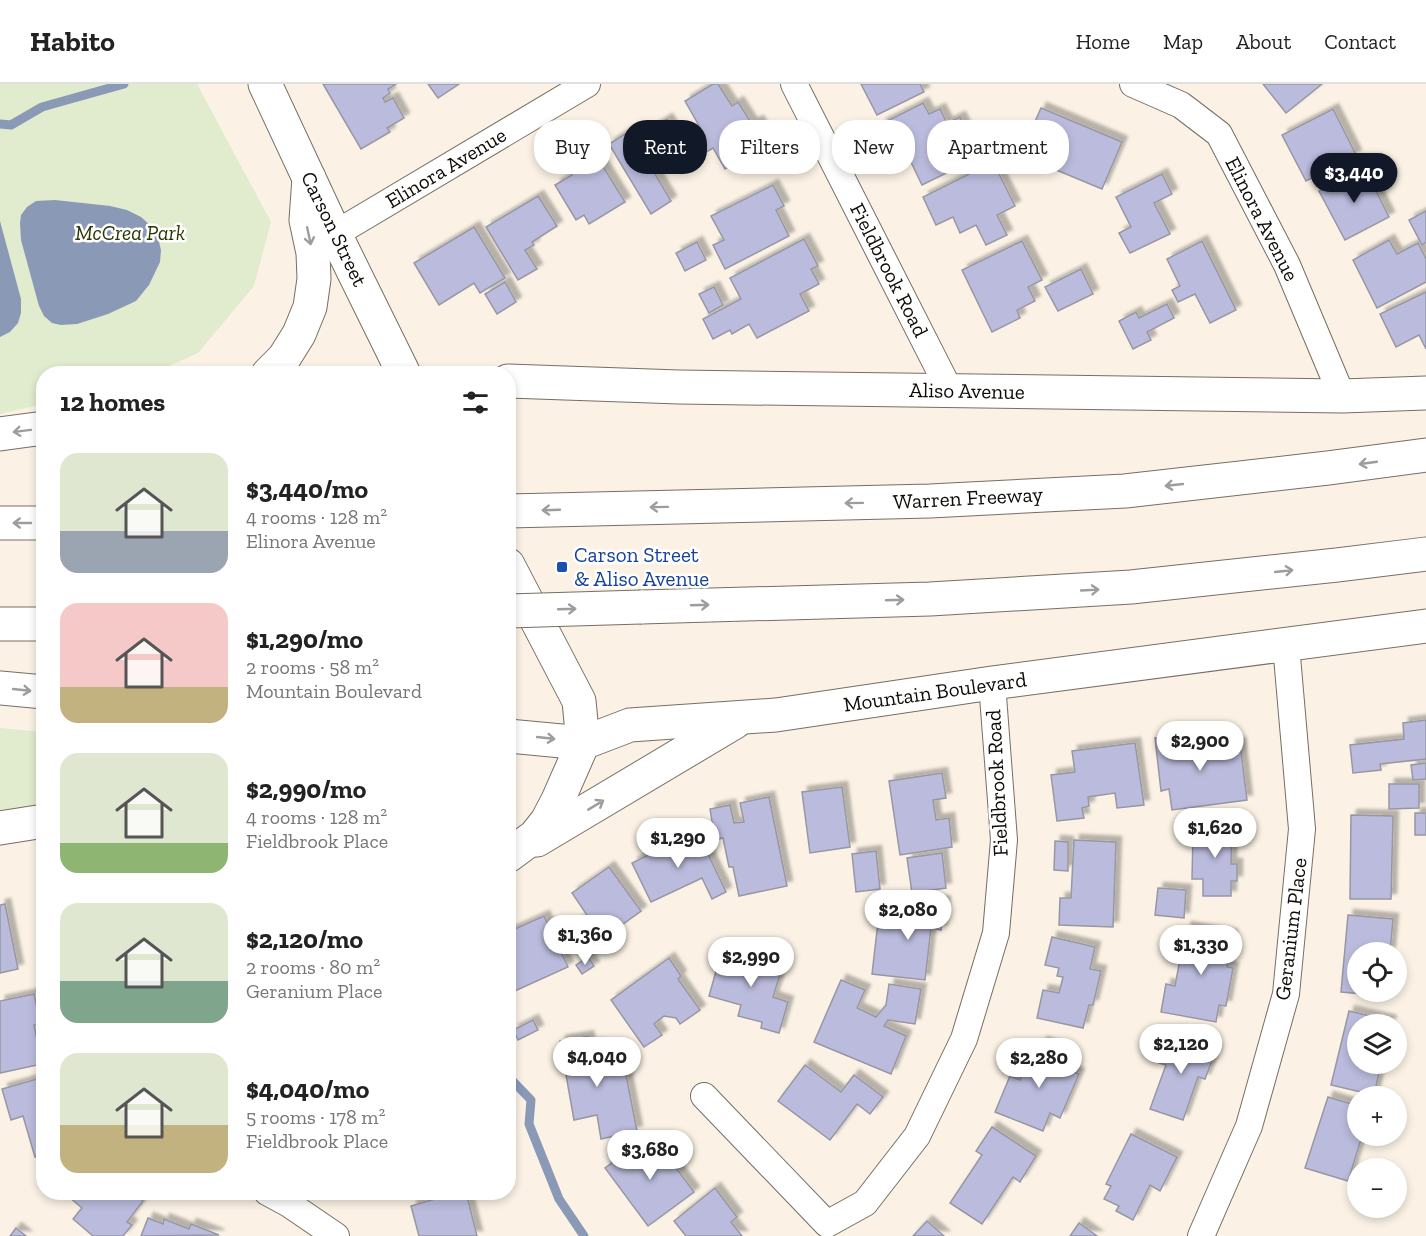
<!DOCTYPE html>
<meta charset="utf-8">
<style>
:root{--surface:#fff;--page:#f2f2f2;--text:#222;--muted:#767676;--line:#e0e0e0;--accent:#111827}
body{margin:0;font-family:"Zilla Slab",serif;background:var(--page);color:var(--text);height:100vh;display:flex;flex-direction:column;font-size:22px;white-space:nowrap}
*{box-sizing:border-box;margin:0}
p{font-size:20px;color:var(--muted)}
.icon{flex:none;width:33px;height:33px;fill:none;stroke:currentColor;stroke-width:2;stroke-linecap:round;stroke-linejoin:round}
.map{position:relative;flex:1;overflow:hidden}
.drawer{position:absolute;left:36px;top:282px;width:480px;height:834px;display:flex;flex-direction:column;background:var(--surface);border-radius:24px;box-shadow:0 3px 9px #0003}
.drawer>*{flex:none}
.top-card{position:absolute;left:534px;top:36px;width:570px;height:54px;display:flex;gap:12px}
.controls{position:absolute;left:1347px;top:858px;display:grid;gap:12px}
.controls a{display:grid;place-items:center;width:60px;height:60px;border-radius:50%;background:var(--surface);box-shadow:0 3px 9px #0003;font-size:30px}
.price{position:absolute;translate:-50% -51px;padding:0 14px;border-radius:21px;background:#fff;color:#222;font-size:20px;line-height:39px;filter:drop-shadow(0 2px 3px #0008)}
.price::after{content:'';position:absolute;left:50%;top:36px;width:18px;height:14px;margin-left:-9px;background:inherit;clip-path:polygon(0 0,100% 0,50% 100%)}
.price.selected{background:var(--accent);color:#fff}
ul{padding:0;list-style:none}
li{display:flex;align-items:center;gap:18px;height:150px;padding:0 24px}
li span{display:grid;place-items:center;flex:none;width:168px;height:120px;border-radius:18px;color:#555}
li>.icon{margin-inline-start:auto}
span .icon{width:72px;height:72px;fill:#fffc;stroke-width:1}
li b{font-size:26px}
h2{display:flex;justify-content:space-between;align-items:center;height:72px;padding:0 24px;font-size:26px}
.chip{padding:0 21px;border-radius:24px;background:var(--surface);box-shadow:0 3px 9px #0003;font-size:21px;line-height:54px}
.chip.selected{background:var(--accent);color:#fff}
header{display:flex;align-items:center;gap:36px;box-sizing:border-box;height:84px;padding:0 30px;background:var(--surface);border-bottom:2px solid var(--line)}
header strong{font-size:28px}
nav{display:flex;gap:33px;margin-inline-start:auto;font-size:21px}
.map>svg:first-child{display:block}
.green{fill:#e1ebce}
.water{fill:#8999b6}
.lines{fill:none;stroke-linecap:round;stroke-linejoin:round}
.stream{stroke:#8999b6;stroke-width:9}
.building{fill:#bbbcdd;stroke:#9797a4;stroke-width:1.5;filter:url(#shadow)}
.street-casing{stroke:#766e63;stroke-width:28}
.secondary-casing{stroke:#766e63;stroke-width:35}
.highway-casing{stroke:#766e63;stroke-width:35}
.street{stroke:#fff;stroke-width:26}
.secondary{stroke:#fff;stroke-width:33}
.highway{stroke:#fff;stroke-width:33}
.highway-bridge-casing{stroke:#766e63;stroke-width:35;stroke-linecap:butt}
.highway-bridge{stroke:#fff;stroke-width:33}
.oneway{stroke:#9f9d9c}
.transit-dot{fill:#1a4fb4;stroke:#fff;stroke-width:2}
.labels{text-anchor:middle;stroke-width:5;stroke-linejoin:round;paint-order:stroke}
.street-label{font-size:21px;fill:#0e0b07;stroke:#fff}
.park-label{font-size:21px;font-style:italic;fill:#2b3700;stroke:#fff}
.transit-label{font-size:21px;fill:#164399;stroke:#fff;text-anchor:start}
</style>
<header>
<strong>Habito</strong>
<nav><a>Home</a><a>Map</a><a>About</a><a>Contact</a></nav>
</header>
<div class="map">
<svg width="1426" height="1152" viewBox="0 0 1426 1152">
<defs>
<filter id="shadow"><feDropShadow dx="5.5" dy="-5.5" stdDeviation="1.5" flood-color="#0004"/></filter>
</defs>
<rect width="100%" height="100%" fill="#fbf2e5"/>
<g class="green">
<path d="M0 0H197L271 138 254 202 198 269 153 289 44 290 43 320 0 330Z"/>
<path d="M0 644 43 648V725L0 730Z"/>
</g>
<g class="water">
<path d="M55 116 110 122 127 126 141 133 151 142 158 154 161 166 160 178 149 201 136 217 108 230 77 240 61 241 52 239 44 232 39 222 21 156 20 139 21 131 27 123 36 117Z"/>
<path d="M0 137 21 215V229L18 239 10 248 0 253Z"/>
</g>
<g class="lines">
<g class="stream">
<path d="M0 40 11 41 42 23 124 0"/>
<path d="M508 992 531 1016 529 1040 559 1115 584 1152"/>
</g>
</g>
<g class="building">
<path d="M323 0H396L388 5 390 9 383 14 385 18 393 14 404 34 387 44 390 48 361 65Z"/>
<path d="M428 0H459L438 14Z"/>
<path d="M713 0H718L732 22 738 18 752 40 758 37 770 58 725 85 713 64 703 70 693 53 702 47 685 17Z"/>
<path d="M861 0H920L924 8 877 31Z"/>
<path d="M1263 0H1322L1286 29Z"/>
<path d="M923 19 929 30 940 25 947 39 960 33 971 56 959 62 967 79 922 101 908 72 898 76 881 40Z"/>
<path d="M1041 24 1122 58 1102 105 1054 85 1062 67 1028 53Z"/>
<path d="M1333 25 1356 71 1306 97 1282 51Z"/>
<path d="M667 35 686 67 668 78 659 63 653 67 663 85 655 90 671 117 651 130 609 60 630 47 635 55Z"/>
<path d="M594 68 625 118 589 140 584 131 576 136 555 101 572 91 568 84Z"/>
<path d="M993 78 1015 122 997 131 1007 151 986 161 976 141 960 149 953 133 936 141 923 113Z"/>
<path d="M1364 83 1389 133 1345 156 1319 107Z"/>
<path d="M1162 90 1172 110 1154 119 1170 150 1130 169 1119 149 1131 143 1116 113Z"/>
<path d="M773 101 784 122 776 126 789 152 725 185 713 161 724 156 711 132Z"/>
<path d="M538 112 557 142 532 158 534 161 525 166 537 185 518 196 486 143Z"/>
<path d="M1426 127V158L1422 161 1409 136Z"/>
<path d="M474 143 505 194 480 209 474 199 439 221 414 179Z"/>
<path d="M804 155 818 182 811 185 819 200 800 210 809 227 757 254 749 240 732 250 730 246 713 255 703 235 741 215 730 194Z"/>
<path d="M1389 156 1397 170 1418 159 1426 175V198L1377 224 1353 176Z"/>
<path d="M1022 157 1042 196 1028 203 1035 217 1017 226 1020 234 992 248 962 186Z"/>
<path d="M1202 157 1236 226 1210 239 1195 210 1178 218 1172 206 1180 202 1167 175Z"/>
<path d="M697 158 706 176 685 187 676 169Z"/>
<path d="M1081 185 1093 210 1058 227 1045 203Z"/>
<path d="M505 198 516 218 497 230 485 210Z"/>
<path d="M714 203 723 221 709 229 699 210Z"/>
<path d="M1426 208V265L1419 251 1396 263 1380 230Z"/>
<path d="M1167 220 1174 234 1147 248 1151 256 1133 265 1119 237 1136 228 1139 234Z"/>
<path d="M1426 636V675L1380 680 1381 686 1353 689 1350 661 1404 655 1403 639Z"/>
<path d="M1195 648 1197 664 1240 659 1247 716 1172 726 1169 705 1161 707 1155 654Z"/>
<path d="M1135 659 1144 721 1117 724 1115 709 1088 713 1089 722 1082 724 1084 734 1057 737 1051 691 1075 688 1072 667Z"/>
<path d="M1426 679V695L1413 696 1411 681Z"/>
<path d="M942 689 946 714 933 716 936 736 949 734 952 763 900 771 889 697Z"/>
<path d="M1389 700H1419V724L1389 725Z"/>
<path d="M842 703 850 763 810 769 802 708Z"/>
<path d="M769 713 787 802 739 812 733 783H729L723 754 715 756 710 725 730 721 734 739 744 738 740 719Z"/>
<rect x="1415" y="729" width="11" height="22"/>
<path d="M1351 731 1393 732 1391 815H1350Z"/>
<path d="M1210 737H1232L1231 780H1237V797H1231V812H1203V795H1192L1193 749H1210Z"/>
<path d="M697 747 726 808 712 815 702 794 651 818 632 779Z"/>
<path d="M1074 756 1116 758 1113 843 1059 841 1060 814H1071Z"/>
<path d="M1055 757 1068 758V787L1054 786Z"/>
<path d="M876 767 880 805 856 808 852 770Z"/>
<path d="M942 769 946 804 912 809 907 774Z"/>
<path d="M609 783 641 827 583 869 567 846 587 831 572 809Z"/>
<path d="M1158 804 1186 806 1184 834 1155 831Z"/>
<path d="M907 813 945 818 941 846 931 844 925 896 872 890 878 838 903 841Z"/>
<path d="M5 820 18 885 0 889V821Z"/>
<path d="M1348 831 1393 835 1390 868H1358V908H1386V912L1341 908Z"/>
<path d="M544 832 568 883 508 910V848Z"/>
<path d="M1186 843 1232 851 1227 883 1233 884 1226 922 1219 921 1216 938 1161 928 1166 900 1175 902Z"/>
<path d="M1052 853 1095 863 1090 885 1101 887 1093 921H1089L1083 944 1037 934 1043 906 1059 909 1063 893 1057 892 1059 884 1045 881Z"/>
<path d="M722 866 762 877 764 871 784 877 773 913 788 918 779 949 761 944 762 938 738 932 741 921 709 912Z"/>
<path d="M588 873 594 882 582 890 576 881Z"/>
<path d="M669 874 681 892 678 895 700 926 680 940 676 934 664 932 654 940 662 951 644 963 611 916Z"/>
<path d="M841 896 865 906 857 924 876 933 886 921 889 900 921 905 915 940 888 936 884 942 906 952 891 990 814 958Z"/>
<path d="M34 910 40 939 34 941 42 980 0 989V917Z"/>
<path d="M1349 927 1391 937 1390 940H1358V980H1381L1374 1011 1331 1001Z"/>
<path d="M533 936 538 946 518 956 513 946Z"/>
<path d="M1169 950 1216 966 1205 995 1198 993 1183 1036 1150 1025 1166 981 1159 979Z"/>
<path d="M588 952 590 961 598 960 599 967 606 965 611 989 625 986 637 1047 601 1055 597 1031 574 1036 560 957Z"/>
<path d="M1042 958 1068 968 1062 983 1079 990 1060 1034 1050 1029 1043 1047 995 1028 1010 992 1020 996 1027 980 1032 982Z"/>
<path d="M805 981 841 1008 854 991 883 1013 870 1030 857 1020 830 1056 778 1017Z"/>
<path d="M44 993V1071L35 1073 23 1032 11 1036 2 1005Z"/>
<path d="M1328 1013 1358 1022V1052H1362L1348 1097 1305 1084Z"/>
<path d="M992 1043 1036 1072 1020 1098 1013 1093 982 1140 950 1119 982 1071 976 1067Z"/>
<path d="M1131 1050 1177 1073 1160 1107 1150 1101 1133 1136 1116 1127 1119 1122 1104 1115 1111 1102 1106 1100Z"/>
<path d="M654 1054 694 1108 648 1142 605 1084 630 1066 633 1070Z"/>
<path d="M715 1104 737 1133 731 1138 742 1152H686L674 1137Z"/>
<path d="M63 1108H132L143 1117 127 1138 132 1141 123 1152H93L73 1135 82 1124Z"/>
<path d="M459 1108H466L477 1152H419L411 1122Z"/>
<path d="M148 1134 163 1140 164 1135 189 1145 191 1140 219 1151 141 1152Z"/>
<path d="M927 1137 944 1152H913Z"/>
<path d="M1079 1139 1097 1152H1070Z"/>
<path d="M16 1144 26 1152H10Z"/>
</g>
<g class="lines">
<g class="street-casing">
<g id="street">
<path d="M794 0 950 307"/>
<path d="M1133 0 1181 21 1219 50 1287 181 1342 312"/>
<path d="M335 150 587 0"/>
<path d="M704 1012 827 1140 865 1119 917 1052 964 955 996 849 1004 756 992 599"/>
<path d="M267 1108 289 1120 336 1152"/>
<path d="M1201 1152 1249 1042 1286 910 1302 745 1286 561"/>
</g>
</g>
<g class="secondary-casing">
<g id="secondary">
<path d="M265 0 335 150 404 290"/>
<path d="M508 297 679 303 1342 312 1426 309"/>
<path d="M508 481 579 617 583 659"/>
<path d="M0 744 44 737"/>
<path d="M537 756 735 638"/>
<path d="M508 772 535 752 547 737 558 716 583 659 630 641 776 631 992 599 1426 542"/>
</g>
</g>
<g class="highway-casing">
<g id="highway">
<path d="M268 290 284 274 299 250 310 223 314 195 313 169 306 136 309 94"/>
<path d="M0 350 44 344"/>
<path d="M508 427 930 417 1125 407 1328 384 1426 371"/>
<path d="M0 439H44"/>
<path d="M641 523 930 515 1131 503 1337 481 1426 470"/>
<path d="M0 540H44"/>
<path d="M0 604 44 608"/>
<path d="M508 652 583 659"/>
</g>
</g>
<use href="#street" class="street"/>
<use href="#secondary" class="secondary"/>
<use href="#highway" class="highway"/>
<g class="highway-bridge-casing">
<path id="highway-bridge" d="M508 527 641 523"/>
</g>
<use href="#highway-bridge" class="highway-bridge"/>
</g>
<defs><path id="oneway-shaft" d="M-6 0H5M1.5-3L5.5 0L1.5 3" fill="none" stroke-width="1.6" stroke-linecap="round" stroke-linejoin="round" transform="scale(1.5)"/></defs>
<g class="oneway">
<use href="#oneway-shaft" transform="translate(309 152) rotate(78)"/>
<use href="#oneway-shaft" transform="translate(22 347) rotate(173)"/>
<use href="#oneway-shaft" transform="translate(1368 379) rotate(172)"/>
<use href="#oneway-shaft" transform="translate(1174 401) rotate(174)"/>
<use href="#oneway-shaft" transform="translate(854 419) rotate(179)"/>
<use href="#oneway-shaft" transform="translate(659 423) rotate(179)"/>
<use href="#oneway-shaft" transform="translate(551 426) rotate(178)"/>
<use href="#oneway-shaft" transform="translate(22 439) rotate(180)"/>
<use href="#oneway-shaft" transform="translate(1284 487) rotate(-6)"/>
<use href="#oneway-shaft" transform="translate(1090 506) rotate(-3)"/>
<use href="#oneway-shaft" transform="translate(895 516) rotate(-2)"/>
<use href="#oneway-shaft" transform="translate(700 521) rotate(-2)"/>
<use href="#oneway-shaft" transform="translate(567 525) rotate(-2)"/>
<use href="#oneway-shaft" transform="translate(22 606) rotate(6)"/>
<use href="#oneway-shaft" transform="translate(546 654) rotate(6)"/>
<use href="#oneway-shaft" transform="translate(596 721) rotate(-31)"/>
</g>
<rect class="transit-dot" x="556" y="477" width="12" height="12" rx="3"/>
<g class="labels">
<g class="street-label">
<text transform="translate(446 84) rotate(-31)" y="7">Elinora Avenue</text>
<text transform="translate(1262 135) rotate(63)" y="7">Elinora Avenue</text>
<text transform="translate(334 145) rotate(64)" y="7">Carson Street</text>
<text transform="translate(889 186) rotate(63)" y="7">Fieldbrook Road</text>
<text transform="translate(967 307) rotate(1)" y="7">Aliso Avenue</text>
<text transform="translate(968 414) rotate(-3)" y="7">Warren Freeway</text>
<text transform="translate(935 608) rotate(-8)" y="7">Mountain Boulevard</text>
<text transform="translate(997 699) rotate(-93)" y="7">Fieldbrook Road</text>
<text transform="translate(1291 845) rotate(-83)" y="7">Geranium Place</text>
</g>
<g class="park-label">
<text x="130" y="156">McCrea Park</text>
</g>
<g class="transit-label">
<text x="574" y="478">Carson Street<tspan x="574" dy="24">&amp; Aliso Avenue</tspan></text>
</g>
</g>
</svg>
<div class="controls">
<a><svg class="icon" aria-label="locate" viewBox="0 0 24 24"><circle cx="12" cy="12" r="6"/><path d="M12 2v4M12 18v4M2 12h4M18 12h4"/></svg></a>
<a><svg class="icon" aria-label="layers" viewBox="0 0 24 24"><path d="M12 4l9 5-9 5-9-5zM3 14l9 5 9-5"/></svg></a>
<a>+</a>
<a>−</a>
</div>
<b class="price selected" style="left:1354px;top:120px">$3,440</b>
<b class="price" style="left:1200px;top:688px">$2,900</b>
<b class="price" style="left:1215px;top:775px">$1,620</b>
<b class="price" style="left:678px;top:785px">$1,290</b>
<b class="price" style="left:908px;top:857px">$2,080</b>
<b class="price" style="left:585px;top:882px">$1,360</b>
<b class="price" style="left:1201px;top:892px">$1,330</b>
<b class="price" style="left:751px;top:904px">$2,990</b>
<b class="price" style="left:1181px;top:991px">$2,120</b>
<b class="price" style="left:597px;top:1004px">$4,040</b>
<b class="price" style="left:1039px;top:1005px">$2,280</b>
<b class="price" style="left:650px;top:1097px">$3,680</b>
<div class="top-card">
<a class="chip">Buy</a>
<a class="chip selected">Rent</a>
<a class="chip">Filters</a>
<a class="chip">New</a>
<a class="chip">Apartment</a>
</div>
<section class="drawer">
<h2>12 homes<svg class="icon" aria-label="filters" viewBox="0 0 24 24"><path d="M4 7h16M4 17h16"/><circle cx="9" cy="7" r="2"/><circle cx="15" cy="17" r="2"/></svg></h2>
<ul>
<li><span style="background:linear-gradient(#dfe7d0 65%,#9aa5b1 0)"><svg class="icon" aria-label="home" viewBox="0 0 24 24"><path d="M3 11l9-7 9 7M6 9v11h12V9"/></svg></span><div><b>$3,440/mo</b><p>4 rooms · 128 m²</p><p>Elinora Avenue</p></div></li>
<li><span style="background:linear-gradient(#f6c9c9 70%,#c2b280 0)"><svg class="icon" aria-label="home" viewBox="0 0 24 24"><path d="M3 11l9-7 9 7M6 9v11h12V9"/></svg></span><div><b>$1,290/mo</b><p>2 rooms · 58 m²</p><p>Mountain Boulevard</p></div></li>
<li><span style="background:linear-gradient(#dfe7d0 75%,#8fb573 0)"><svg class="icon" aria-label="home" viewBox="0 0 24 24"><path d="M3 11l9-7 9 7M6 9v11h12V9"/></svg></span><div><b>$2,990/mo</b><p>4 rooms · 128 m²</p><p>Fieldbrook Place</p></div></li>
<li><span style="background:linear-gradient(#dfe7d0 65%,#7fa58c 0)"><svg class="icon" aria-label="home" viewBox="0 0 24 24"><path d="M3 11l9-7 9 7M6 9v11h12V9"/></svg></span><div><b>$2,120/mo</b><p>2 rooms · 80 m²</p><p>Geranium Place</p></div></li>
<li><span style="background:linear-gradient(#dfe7d0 60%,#c2b280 0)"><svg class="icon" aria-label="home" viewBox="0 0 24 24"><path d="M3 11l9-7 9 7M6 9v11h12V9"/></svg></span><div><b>$4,040/mo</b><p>5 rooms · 178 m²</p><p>Fieldbrook Place</p></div></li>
</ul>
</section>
</div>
